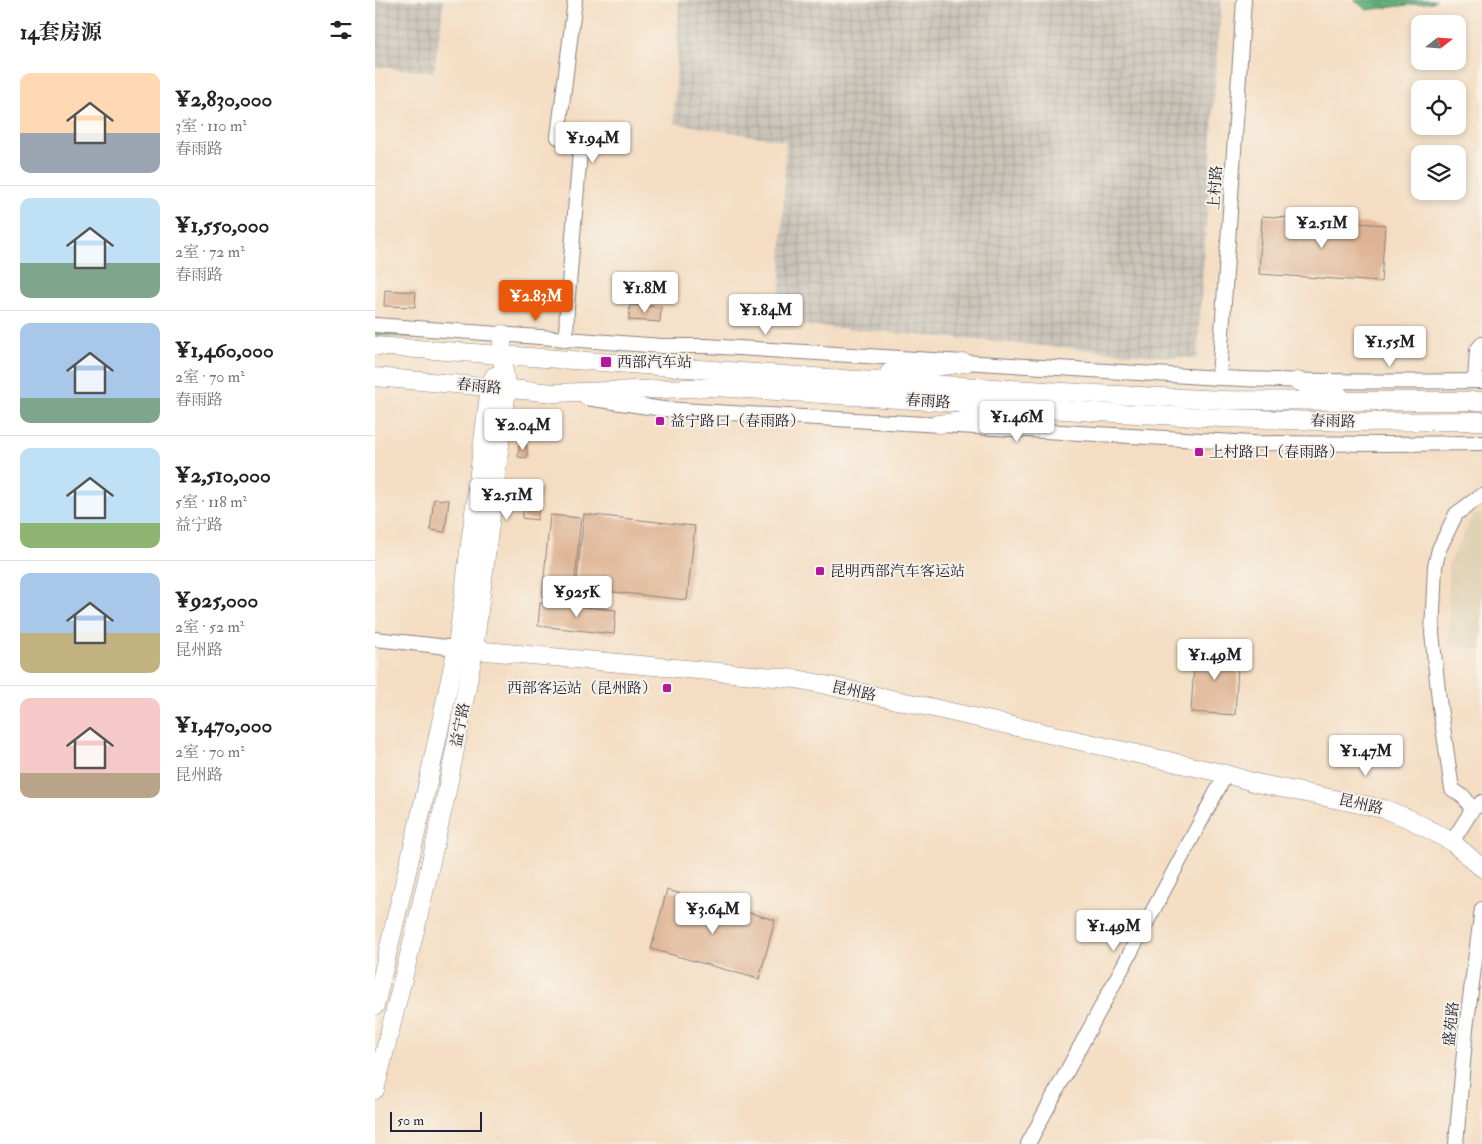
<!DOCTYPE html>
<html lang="zh">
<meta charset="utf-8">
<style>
:root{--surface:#fff;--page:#f6f6f6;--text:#222;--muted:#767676;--line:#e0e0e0;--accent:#ea580c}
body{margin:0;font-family:"IM FELL Double Pica","Noto Serif SC",serif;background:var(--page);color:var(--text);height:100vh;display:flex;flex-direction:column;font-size:19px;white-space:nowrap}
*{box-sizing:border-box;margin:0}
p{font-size:16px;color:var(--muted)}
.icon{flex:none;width:28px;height:28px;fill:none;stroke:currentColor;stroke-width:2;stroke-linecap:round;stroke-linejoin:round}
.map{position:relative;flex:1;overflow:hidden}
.drawer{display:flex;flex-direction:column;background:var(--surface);width:375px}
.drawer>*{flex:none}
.needle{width:32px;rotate:73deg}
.tools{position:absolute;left:1036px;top:15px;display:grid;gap:10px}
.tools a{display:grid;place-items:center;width:55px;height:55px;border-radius:10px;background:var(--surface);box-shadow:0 2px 8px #0003;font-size:25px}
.scale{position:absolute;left:15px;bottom:12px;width:92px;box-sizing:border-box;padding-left:5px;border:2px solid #22223b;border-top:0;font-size:14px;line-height:18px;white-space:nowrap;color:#22223b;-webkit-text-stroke:4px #f7f3e8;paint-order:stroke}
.price{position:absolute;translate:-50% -42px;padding:0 11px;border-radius:5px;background:#fff;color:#222;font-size:16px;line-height:32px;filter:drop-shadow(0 1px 2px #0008)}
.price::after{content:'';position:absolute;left:50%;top:30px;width:15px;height:11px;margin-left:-8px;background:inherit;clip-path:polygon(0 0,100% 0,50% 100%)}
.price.current{background:var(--accent);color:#fff}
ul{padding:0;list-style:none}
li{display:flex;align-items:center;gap:15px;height:125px;padding:0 20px}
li+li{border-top:1px solid var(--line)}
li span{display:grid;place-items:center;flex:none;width:140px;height:100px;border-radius:10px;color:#555}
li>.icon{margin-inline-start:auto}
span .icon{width:60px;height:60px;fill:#fffc;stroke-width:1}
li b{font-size:21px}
h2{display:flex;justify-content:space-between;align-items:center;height:60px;padding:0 20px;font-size:21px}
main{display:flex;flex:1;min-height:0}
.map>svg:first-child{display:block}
.built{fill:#e0d2b5}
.industrial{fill:url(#industrial-grid)}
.forest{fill:url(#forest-crowns);stroke:#426a5c}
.building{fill:#deb292}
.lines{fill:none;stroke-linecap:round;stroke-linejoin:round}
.minor-casing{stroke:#8b807e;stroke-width:16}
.major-casing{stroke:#8b807e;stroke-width:19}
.minor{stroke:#fff;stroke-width:14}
.major{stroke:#fff;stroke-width:18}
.poi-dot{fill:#b5179e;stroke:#f7f3e8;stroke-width:2}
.labels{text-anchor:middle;stroke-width:4;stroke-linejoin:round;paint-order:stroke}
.street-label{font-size:15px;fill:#22223b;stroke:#f7f3e8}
.poi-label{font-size:15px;fill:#22223b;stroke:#f7f3e8;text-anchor:start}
</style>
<main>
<section class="drawer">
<h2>14套房源<svg class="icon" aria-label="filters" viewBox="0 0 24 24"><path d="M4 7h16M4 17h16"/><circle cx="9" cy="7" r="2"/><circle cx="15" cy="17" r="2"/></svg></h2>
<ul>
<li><span style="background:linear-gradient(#ffd9b3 60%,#9aa5b1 0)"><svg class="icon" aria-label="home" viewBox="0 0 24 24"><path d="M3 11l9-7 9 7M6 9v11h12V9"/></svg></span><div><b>¥2,830,000</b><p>3室 · 110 m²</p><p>春雨路</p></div></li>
<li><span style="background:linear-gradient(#bfe0f5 65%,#7fa58c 0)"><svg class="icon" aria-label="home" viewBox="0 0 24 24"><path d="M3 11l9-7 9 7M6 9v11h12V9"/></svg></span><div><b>¥1,550,000</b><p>2室 · 72 m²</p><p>春雨路</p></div></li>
<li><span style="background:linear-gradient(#a9c7e8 75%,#7fa58c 0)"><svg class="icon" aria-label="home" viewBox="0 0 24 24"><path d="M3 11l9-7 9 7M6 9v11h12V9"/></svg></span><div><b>¥1,460,000</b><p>2室 · 70 m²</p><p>春雨路</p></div></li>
<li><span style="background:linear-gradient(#bfe0f5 75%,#8fb573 0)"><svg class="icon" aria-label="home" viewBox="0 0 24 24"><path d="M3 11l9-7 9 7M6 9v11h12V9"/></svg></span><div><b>¥2,510,000</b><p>5室 · 118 m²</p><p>益宁路</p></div></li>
<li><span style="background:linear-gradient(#a9c7e8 60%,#c2b280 0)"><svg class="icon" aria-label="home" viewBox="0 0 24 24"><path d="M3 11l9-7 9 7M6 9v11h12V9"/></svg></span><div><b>¥925,000</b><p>2室 · 52 m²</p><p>昆州路</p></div></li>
<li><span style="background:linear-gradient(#f6c9c9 75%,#b9a48a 0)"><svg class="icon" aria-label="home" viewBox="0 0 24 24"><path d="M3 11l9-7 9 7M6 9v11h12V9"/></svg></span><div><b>¥1,470,000</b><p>2室 · 70 m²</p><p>昆州路</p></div></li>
</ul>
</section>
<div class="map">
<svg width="1107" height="1144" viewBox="0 0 1107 1144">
<defs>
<pattern id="industrial-grid" width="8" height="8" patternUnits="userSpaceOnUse" patternTransform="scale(1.25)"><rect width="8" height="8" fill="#c9c3b8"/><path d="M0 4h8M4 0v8" fill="none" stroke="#aca79f"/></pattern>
<pattern id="forest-crowns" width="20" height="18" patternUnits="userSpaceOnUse" patternTransform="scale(1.25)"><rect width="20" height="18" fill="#62b17c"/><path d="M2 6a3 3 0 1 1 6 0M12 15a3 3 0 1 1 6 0" fill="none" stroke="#509067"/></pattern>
</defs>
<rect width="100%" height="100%" fill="#f7f3e8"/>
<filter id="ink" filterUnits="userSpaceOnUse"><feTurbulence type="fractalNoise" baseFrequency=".02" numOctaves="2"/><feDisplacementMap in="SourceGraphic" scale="10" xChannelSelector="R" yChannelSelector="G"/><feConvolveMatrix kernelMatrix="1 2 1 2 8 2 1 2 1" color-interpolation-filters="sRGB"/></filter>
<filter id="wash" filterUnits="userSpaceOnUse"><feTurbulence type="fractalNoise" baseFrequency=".0096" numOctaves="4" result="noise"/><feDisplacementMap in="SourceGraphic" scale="20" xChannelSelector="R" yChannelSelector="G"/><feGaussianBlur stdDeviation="1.12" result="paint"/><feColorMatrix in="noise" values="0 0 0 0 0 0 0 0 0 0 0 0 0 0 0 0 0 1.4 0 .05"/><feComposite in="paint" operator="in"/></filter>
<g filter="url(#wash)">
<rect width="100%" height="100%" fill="#f4ddc2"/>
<path class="built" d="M1107 513V650L1074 645 1073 566 1098 516Z"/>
<g class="industrial">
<path d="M0 0H69L59 72 0 67Z"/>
<path d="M304 0H846L822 359 404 323 411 141 299 123Z"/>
</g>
<g class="forest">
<path d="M979 0H1061L1058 2 992 10Z"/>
<path d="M0 328 54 333V337L51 338 0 335Z"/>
</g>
<g id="blocks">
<g class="building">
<path d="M887 216 1010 225 1006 282 884 274Z"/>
<path d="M10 290 41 292 40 307 9 306Z"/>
<path d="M255 305 286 307 285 322 254 320Z"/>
<path d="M144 444 152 445V458L143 457Z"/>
<path d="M152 487 167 489 162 520 147 518Z"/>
<path d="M59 499 74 500 70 532 55 530Z"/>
<path d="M209 514 320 526 312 600 201 588Z"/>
<path d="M175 515 206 518 198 601 167 597Z"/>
<path d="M165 603 241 610 239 634 163 626Z"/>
<path d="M820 647 864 650 860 715 816 712Z"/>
<path d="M292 890 400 920 384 979 276 949Z"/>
</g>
</g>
</g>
<g filter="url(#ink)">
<use href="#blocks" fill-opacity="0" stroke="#8b807e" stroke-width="1"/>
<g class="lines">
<g class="minor-casing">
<g id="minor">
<path d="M0 325 287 346H331L844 378C932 382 1019 382 1107 381"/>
<path d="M191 340 192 308 206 140 183 137 200 0"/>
<path d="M844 378 869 0"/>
<path d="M1100 381 1102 350 1107 344"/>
<path d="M211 398 288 409 877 443 1012 444 1107 443"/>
<path d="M0 639 91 649"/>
<path d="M1097 810 1090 798 1077 789 1064 700 1057 633 1060 566 1064 549 1081 514 1107 495"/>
<path d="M1077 842 1097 810 1107 802"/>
<path d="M653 1144 851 774"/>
<path d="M1081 1144 1091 1028 1107 909"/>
</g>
</g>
<g class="major-casing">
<g id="major">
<path d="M0 346 467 379 722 394 850 400 979 401H1107"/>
<path d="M514 373 590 363"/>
<path d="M0 377 180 393 341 387 720 412 848 418 976 422 1107 421"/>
<path d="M922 381 965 396"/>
<path d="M563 424 637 415"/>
<path d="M99 650 422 679 554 707 851 774 881 783 1009 809 1035 819 1077 842 1107 868"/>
<path d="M0 1006 52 787 82 647 115 386 119 376"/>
<path d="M0 1090 42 923 72 791 99 650 132 389 126 354 128 334"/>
</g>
</g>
<use href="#minor" class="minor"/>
<use href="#major" class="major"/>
</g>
</g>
<g class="poi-dot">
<rect x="225" y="356" width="12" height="12" rx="2.5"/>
<rect x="280" y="416" width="10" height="10" rx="2.5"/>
<rect x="819" y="447" width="10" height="10" rx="2.5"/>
<rect x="440" y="566" width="10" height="10" rx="2.5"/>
<rect x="287" y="683" width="10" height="10" rx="2.5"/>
</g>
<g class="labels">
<g class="street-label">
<text transform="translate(840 188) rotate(-86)" y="5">上村路</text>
<text transform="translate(104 386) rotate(6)" y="5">春雨路</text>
<text transform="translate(553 401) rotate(4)" y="5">春雨路</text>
<text transform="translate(958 421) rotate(1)" y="5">春雨路</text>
<text transform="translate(479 691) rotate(12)" y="5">昆州路</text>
<text transform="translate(85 725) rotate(-79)" y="5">益宁路</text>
<text transform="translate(986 804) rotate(13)" y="5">昆州路</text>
<text transform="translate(1076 1024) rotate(-84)" y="5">盛苑路</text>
</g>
<g class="poi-label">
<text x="242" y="367">西部汽车站</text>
<text x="295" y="426">益宁路口（春雨路）</text>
<text x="834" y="457">上村路口（春雨路）</text>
<text x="455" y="576">昆明西部汽车客运站</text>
<text x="282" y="693" text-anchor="end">西部客运站（昆州路）</text>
</g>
</g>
</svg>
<div class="tools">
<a><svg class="needle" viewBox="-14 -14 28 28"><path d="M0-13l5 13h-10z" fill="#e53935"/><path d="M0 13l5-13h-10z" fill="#767676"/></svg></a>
<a><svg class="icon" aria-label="locate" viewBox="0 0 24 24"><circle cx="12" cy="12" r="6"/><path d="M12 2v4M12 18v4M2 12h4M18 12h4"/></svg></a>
<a><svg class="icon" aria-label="layers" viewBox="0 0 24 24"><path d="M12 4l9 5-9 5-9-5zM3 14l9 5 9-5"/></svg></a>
</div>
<div class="scale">50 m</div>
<b class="price" style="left:218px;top:164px">¥1.94M</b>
<b class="price" style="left:947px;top:249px">¥2.51M</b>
<b class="price" style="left:270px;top:314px">¥1.8M</b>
<b class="price current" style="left:161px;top:322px">¥2.83M</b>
<b class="price" style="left:391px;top:336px">¥1.84M</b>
<b class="price" style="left:1015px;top:368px">¥1.55M</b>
<b class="price" style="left:642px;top:443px">¥1.46M</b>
<b class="price" style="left:148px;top:451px">¥2.04M</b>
<b class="price" style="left:132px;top:521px">¥2.51M</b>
<b class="price" style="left:202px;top:618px">¥925K</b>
<b class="price" style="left:840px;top:681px">¥1.49M</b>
<b class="price" style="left:991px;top:777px">¥1.47M</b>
<b class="price" style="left:338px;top:935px">¥3.64M</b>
<b class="price" style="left:739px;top:952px">¥1.49M</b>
</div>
</main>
